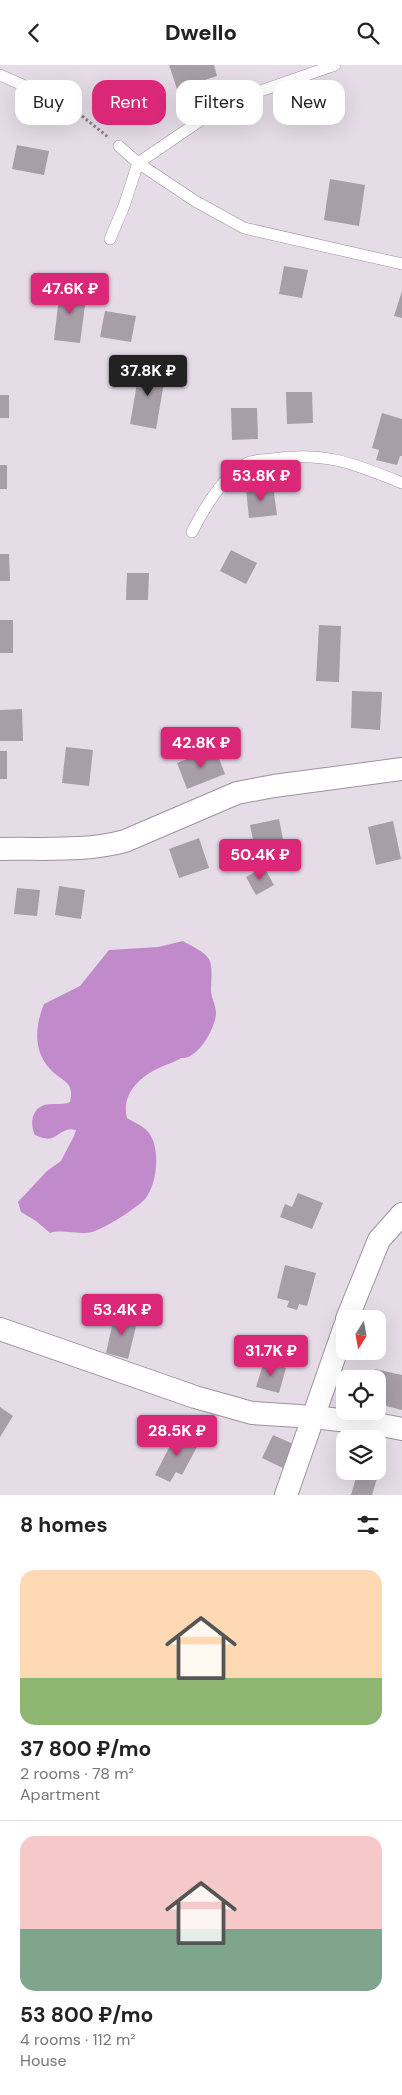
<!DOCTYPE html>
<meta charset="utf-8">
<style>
:root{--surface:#fff;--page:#f2f2f2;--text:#222;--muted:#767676;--line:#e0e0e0;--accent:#db2777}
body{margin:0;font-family:"DM Sans",sans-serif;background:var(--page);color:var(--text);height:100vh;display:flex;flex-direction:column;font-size:19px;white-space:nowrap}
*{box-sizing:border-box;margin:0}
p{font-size:16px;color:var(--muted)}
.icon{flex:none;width:28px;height:28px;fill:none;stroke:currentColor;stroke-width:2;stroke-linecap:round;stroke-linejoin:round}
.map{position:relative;height:1430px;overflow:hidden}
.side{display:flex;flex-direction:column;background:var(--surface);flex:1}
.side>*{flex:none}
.banner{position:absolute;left:15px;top:15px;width:372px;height:45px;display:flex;gap:10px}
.needle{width:32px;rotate:191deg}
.controls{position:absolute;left:336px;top:1245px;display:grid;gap:10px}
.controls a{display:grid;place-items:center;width:50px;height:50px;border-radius:10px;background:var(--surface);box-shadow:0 5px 20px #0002;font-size:25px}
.price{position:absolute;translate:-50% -42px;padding:0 11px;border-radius:5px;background:var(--accent);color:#fff;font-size:16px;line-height:32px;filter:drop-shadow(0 1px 2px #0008)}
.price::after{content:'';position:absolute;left:50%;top:30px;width:15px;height:11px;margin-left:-8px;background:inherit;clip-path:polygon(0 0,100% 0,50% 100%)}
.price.on{background:#222;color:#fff}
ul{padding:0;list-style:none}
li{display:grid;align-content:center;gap:10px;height:265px;padding:0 20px}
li+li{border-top:1px solid var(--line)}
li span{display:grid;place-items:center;height:155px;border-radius:15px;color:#555}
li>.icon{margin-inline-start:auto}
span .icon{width:90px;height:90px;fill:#fffc;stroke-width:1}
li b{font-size:21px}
h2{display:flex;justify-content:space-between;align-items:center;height:60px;padding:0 20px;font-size:21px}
.tag{padding:0 18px;border-radius:15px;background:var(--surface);box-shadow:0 5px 20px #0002;font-size:18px;line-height:45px}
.tag.on{background:var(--accent);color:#fff}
header{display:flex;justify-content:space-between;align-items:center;height:65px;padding:0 20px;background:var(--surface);font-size:22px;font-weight:800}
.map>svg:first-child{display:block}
.water{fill:#c18bcb}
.building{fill:#a79ea8}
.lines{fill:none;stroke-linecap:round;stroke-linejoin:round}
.lane-casing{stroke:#9c939d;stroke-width:12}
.street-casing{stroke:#9c939d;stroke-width:24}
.path{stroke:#878188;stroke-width:3;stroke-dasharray:2.5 2.5;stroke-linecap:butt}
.lane{stroke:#fff;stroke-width:11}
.street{stroke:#fff;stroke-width:22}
</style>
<header><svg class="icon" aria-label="back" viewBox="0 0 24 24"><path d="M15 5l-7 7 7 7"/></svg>Dwello<svg class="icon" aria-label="search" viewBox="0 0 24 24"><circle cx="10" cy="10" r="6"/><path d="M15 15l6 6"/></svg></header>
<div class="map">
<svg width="402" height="1430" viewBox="0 0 402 1430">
<rect width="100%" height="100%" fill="#e5dce7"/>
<path class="water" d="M183 876C191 881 204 886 209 894 213 901 211 916 211 925 211 933 216 940 216 948 216 962 198 995 181 993 174 998 166 999 159 1003 139 1012 121 1030 127 1053 135 1058 144 1061 149 1068 161 1084 157 1120 145 1134 137 1143 104 1164 92 1167 78 1170 62 1164 50 1168L36 1156 21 1147 18 1137 47 1106 61 1096 74 1071 76 1065C65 1062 61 1069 52 1073 46 1075 40 1072 35 1070 30 1061 31 1046 42 1041 50 1037 62 1041 70 1037 75 1016 62 1017 50 1004 33 986 35 961 44 939L80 921 109 885 158 882Z"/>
<g class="building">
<path d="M169 0H214L217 11 177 24Z"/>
<path d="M17 80 49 86 44 110 12 104Z"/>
<path d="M330 114 365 120 359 161 324 155Z"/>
<path d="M284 201 308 205 302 233 279 229Z"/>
<path d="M60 223 87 226 80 278 54 275Z"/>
<path d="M402 226V253L394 251Z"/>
<path d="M105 246 136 251 131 277 100 272Z"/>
<path d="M140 301 166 306 156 364 130 359Z"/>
<path d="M286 327H312L313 358 287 359Z"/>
<rect x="0" y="330" width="9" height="23"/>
<path d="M231 343H257L258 374 232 375Z"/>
<path d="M382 348 402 354V391H400L397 400 376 395 379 385 372 383Z"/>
<rect x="0" y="400" width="7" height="24"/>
<path d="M273 421 277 450 249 453 246 424Z"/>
<path d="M231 485 257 498 246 519 220 506Z"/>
<path d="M0 489H9L10 516H0Z"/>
<path d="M127 508H149L148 535H126Z"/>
<rect x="0" y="555" width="13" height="33"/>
<path d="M319 560 341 561 339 617 316 616Z"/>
<path d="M352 626 382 627 380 665 351 663Z"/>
<path d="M22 644 23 676H0V645Z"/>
<path d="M66 682 93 685 89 721 62 718Z"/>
<path d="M215 683 225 709 187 724 177 698Z"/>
<rect x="0" y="686" width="7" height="28"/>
<path d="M279 754 285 785 256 790 250 760Z"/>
<path d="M393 756 401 794 376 800 368 762Z"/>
<path d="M199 773 209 803 179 813 169 784Z"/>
<path d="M264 802 274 820 256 830 246 812Z"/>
<path d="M59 821 85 825 81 854 55 850Z"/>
<path d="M17 823 40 825 37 851 14 849Z"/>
<path d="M298 1128 323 1138 312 1164 280 1152 285 1139 292 1142Z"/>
<path d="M285 1200 316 1208 307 1241 299 1239 297 1245 287 1242 289 1236 277 1233Z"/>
<path d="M115 1248 138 1253 128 1294 106 1288Z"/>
<path d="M264 1296 286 1303 279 1328 256 1322Z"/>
<path d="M375 1304 402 1310V1345L378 1339V1314H373Z"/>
<path d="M0 1342 13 1351 0 1372Z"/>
<path d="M177 1367 199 1378 182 1410 176 1407 170 1417 155 1410Z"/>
<path d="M273 1370 298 1381 287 1405 262 1393Z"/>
<path d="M358 1406H368L378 1410 372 1430H351Z"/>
</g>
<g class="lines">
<g class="lane-casing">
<g id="lane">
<path d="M0 10 70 41"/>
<path d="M119 81 138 98 195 136 244 163 402 199"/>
<path d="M110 174 124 141 138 98 226 38 335 0"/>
<path d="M192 467C203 445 226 406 250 397 257 395 266 395 273 394 325 386 355 399 402 418"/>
</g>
</g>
<g class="street-casing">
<g id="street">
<path d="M0 784C42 783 85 787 125 776L237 728 274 721 402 704"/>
<path d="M347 1254 379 1175 402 1149"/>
<path d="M0 1264 195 1332 252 1348 314 1352 382 1360 402 1364"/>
<path d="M286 1430 345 1261"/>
</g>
</g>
<path class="path" d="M82 51 108 72"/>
<use href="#lane" class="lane"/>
<use href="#street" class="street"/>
</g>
</svg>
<div class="controls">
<a><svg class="needle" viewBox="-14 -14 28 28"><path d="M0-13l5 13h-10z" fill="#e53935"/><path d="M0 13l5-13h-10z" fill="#767676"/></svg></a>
<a><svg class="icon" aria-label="locate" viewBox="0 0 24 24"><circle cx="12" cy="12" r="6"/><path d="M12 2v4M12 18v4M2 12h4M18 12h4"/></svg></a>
<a><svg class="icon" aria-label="layers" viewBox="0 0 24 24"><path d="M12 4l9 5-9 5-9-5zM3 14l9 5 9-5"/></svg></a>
</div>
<b class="price" style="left:70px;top:250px">47.6K ₽</b>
<b class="price on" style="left:148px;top:332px">37.8K ₽</b>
<b class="price" style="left:261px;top:437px">53.8K ₽</b>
<b class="price" style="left:201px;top:704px">42.8K ₽</b>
<b class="price" style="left:260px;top:816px">50.4K ₽</b>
<b class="price" style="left:122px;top:1271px">53.4K ₽</b>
<b class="price" style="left:271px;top:1312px">31.7K ₽</b>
<b class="price" style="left:177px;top:1392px">28.5K ₽</b>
<div class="banner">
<a class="tag">Buy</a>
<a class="tag on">Rent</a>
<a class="tag">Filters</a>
<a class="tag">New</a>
</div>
</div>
<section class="side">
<h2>8 homes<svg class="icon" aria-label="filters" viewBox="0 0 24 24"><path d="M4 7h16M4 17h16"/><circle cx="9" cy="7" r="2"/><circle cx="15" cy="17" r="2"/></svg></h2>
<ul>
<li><span style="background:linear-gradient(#ffd9b3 70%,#8fb573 0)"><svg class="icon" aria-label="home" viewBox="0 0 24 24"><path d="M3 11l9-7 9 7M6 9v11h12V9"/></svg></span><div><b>37 800 ₽/mo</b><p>2 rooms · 78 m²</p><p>Apartment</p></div></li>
<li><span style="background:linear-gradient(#f6c9c9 60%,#7fa58c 0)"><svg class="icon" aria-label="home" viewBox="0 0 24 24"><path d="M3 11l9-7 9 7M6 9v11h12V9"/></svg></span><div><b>53 800 ₽/mo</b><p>4 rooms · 112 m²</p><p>House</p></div></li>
</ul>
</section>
